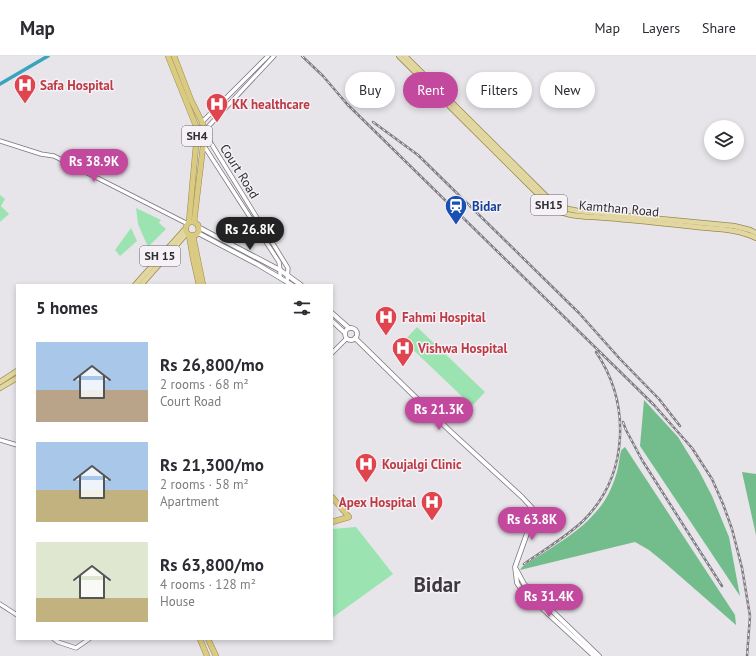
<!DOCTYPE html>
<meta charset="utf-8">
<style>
:root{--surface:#fff;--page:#f7f7f7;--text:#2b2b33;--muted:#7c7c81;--line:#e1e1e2;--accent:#c2499e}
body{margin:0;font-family:"PT Sans",sans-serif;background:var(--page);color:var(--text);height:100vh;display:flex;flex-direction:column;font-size:15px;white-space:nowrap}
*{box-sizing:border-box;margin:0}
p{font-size:13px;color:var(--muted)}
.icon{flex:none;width:22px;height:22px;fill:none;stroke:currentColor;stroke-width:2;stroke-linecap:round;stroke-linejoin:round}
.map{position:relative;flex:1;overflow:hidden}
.panel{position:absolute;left:16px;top:228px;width:317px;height:356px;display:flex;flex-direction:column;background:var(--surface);border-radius:0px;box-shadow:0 2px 6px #0003}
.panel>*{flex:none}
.banner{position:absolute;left:345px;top:16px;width:351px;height:36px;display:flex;gap:8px}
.tools{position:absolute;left:704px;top:64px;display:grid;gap:8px}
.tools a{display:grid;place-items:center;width:40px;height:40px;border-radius:50%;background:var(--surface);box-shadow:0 2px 6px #0003;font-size:20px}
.price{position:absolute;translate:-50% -34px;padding:0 9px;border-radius:14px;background:var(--accent);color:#fff;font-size:13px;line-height:26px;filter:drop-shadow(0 1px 2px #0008)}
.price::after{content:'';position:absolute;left:50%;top:24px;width:12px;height:9px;margin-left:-6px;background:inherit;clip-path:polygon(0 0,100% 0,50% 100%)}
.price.selected{background:#222;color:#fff}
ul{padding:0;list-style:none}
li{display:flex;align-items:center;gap:12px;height:100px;padding:0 20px}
li span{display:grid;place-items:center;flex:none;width:112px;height:80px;border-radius:0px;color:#555}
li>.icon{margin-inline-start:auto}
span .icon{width:48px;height:48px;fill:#fffc;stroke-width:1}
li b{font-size:17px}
h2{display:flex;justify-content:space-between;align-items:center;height:48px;padding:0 20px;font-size:17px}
.tag{padding:0 14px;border-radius:18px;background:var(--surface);box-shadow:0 2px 6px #0003;font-size:14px;line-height:36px}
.tag.selected{background:var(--accent);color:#fff}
header{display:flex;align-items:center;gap:24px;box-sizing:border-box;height:56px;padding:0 20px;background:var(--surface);border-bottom:1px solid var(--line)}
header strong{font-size:19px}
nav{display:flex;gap:22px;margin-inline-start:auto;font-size:14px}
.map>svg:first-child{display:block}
.green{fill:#9be4b2}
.forest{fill:#73bc8b}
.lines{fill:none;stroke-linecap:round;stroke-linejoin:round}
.canal{stroke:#38a5bd;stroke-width:3.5}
.tertiary-casing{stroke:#777479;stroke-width:5}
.secondary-casing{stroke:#777479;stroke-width:5.5}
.primary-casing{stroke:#988a50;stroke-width:6}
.trunk-casing{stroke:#988a50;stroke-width:6}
.tertiary{stroke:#fff;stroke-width:3.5}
.secondary{stroke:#fff;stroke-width:4}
.primary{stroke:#e3d7a1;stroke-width:4.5}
.trunk{stroke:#daca82;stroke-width:5}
.rail-casing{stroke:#7f7d81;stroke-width:2.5}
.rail{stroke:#f5f1f7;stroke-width:1;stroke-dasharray:3;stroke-linecap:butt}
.labels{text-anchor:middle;stroke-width:3;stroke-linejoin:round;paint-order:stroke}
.shield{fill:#f5f1f7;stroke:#6a686c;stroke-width:1}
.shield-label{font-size:12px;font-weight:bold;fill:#2f2e30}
.health-label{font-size:13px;font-weight:bold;fill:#be3a42;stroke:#f5f1f7;text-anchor:start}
.street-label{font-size:13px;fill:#2f2e30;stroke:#f5f1f7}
.transit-label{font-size:13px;font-weight:bold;fill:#164399;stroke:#f5f1f7;text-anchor:start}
.town-label{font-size:21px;font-weight:bold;fill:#3e3b40;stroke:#f5f1f7}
</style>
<header>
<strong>Map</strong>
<nav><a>Map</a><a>Layers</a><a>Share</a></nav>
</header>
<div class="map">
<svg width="756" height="600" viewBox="0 0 756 600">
<rect width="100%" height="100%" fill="#e7e4ea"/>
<g class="green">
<path d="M0 139 5 143 1 150 9 158 0 166Z"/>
<path d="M136 152 161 164 159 167 166 173 148 191 138 168Z"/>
<path d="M131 172 137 185 120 200 115 194Z"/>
<path d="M417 271 485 336 472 350 404 285Z"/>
<path d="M356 471 393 518 332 562V473Z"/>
</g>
<g class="forest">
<path d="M644 344 678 381 699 415 712 440 729 481 740 540 640 390Z"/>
<path d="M625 391 735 559 736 569 665 507 649 494 635 486 520 514 522 511C552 490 584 476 605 444 610 436 614 426 617 416 619 409 619 402 621 395 623 392 623 393 625 391Z"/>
<path d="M742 416 756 418V479Z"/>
</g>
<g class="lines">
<path class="canal" d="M0 28 48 0"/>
<g class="tertiary-casing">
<g id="tertiary">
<path d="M202 66 268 0"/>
<path d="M197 70 209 84 288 212 287 226"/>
<path d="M205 74 274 0"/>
<path d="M197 79 279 206 280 214V221"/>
<path d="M0 85 41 98 54 100 188 168"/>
<path d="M332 297 346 283"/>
<path d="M0 384 17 389"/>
<path d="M0 548 17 559"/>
<path d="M54 583 58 586 76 592 89 583"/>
</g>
</g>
<g class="secondary-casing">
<g id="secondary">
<path d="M200 172 280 214 301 229"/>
<path d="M198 177 257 208 292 229"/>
<path d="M332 257 349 272"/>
<path d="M332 265 344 276"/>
<circle cx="351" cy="278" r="6"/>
<path d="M355 282 450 375 522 441 535 455 515 511 517 527 521 533 594 600"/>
<path d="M516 513 524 528 599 600"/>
</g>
</g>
<g class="primary-casing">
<g id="primary">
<path d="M399 0 550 150C566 162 586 160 606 162 636 164 666 168 697 171 716 173 738 173 756 182"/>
<path d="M405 0 551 145 559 151 578 155 734 170 750 174 756 177"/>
<path d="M135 229 186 172"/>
<path d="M141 229 187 177"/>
<path d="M0 326 17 315"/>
<path d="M0 332 17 322"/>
</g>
</g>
<g class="trunk-casing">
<g id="trunk">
<path d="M168 0 196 70 197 78 189 166C185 171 184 175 189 179H196L199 175 198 169 194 166H189"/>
<path d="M174 0 191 44 202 66 205 74 194 166"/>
<path d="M189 179 193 202 199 229"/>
<path d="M193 180 203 229"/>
<path d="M332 441 349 461 332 466"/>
<path d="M200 583 207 600"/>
<path d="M208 583 216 600"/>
</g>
</g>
<use href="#tertiary" class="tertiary"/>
<use href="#secondary" class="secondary"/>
<use href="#primary" class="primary"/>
<use href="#trunk" class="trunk"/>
<g class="rail-casing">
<g id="rail">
<path d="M302 0 323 20 347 48 654 349 692 392 712 423 723 448 732 473 742 512 750 560 747 600"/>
<path d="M373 66 418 99 579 257 620 303 659 343 680 370"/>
<path d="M623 366 626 374 642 404 722 530"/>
<path d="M524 508C544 494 566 481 583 465 629 419 631 348 596 296"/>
</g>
</g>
<use href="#rail" class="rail"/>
</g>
<defs>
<g id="hospital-pin" transform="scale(1.15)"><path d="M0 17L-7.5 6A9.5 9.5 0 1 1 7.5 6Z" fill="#e0444e" stroke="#f5f1f7"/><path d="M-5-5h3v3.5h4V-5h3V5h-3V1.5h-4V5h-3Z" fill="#fff"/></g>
<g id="station-pin" transform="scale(1.15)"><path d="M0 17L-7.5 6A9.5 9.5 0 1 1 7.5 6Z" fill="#1a4fb4" stroke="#f5f1f7"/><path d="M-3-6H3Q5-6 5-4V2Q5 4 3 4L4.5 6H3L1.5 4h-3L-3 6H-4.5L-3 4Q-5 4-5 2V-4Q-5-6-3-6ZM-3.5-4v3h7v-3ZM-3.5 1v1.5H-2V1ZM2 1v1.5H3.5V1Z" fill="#fff"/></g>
</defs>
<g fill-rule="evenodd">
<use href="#hospital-pin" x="25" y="29"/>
<use href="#hospital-pin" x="217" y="48"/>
<use href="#station-pin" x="456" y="150"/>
<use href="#hospital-pin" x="386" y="261"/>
<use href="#hospital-pin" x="403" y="292"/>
<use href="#hospital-pin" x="366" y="408"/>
<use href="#hospital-pin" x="432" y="446"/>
</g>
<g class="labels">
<g class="shield">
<rect x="182" y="70" width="30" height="20" rx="3"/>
<rect x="531" y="139" width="36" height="20" rx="3"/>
<rect x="140" y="190" width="40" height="20" rx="3"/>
</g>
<g class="shield-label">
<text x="197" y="84">SH4</text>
<text x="549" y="153">SH15</text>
<text x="160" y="204">SH 15</text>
</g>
<g class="health-label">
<text x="40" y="34">Safa Hospital</text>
<text x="232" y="53">KK healthcare</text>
<text x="402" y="266">Fahmi Hospital</text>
<text x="418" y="297">Vishwa Hospital</text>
<text x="382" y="413">Koujalgi Clinic</text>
<text x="416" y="451" text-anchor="end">Apex Hospital</text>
</g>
<g class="street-label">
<text transform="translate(240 115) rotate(58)" y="5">Court Road</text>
<text transform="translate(619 152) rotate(5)" y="5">Kamthan Road</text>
</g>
<g class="transit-label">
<text x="472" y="155">Bidar</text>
</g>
<g class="town-label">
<text x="437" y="536">Bidar</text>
</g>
</g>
</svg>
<div class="tools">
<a><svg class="icon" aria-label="layers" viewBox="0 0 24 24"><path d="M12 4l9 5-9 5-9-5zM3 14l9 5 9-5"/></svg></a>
</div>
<b class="price" style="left:94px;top:127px">Rs 38.9K</b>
<b class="price selected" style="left:250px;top:195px">Rs 26.8K</b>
<b class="price" style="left:439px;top:375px">Rs 21.3K</b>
<b class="price" style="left:532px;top:485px">Rs 63.8K</b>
<b class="price" style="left:549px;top:562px">Rs 31.4K</b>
<div class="banner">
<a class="tag">Buy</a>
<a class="tag selected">Rent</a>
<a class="tag">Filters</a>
<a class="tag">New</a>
</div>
<section class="panel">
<h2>5 homes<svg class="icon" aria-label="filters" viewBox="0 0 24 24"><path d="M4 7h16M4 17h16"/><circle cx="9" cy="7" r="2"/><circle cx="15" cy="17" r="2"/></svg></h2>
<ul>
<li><span style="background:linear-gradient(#a9c7e8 60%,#b9a48a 0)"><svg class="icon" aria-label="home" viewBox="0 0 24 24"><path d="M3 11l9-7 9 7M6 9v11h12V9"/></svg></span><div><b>Rs 26,800/mo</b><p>2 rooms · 68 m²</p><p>Court Road</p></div></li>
<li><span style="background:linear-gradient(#a9c7e8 60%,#c2b280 0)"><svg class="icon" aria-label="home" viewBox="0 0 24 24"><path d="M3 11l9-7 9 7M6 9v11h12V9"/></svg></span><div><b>Rs 21,300/mo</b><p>2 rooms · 58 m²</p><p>Apartment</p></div></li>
<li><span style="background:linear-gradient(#dfe7d0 70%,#c2b280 0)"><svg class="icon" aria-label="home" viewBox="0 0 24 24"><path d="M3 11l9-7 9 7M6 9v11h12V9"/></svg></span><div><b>Rs 63,800/mo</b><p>4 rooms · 128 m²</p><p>House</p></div></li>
</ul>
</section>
</div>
